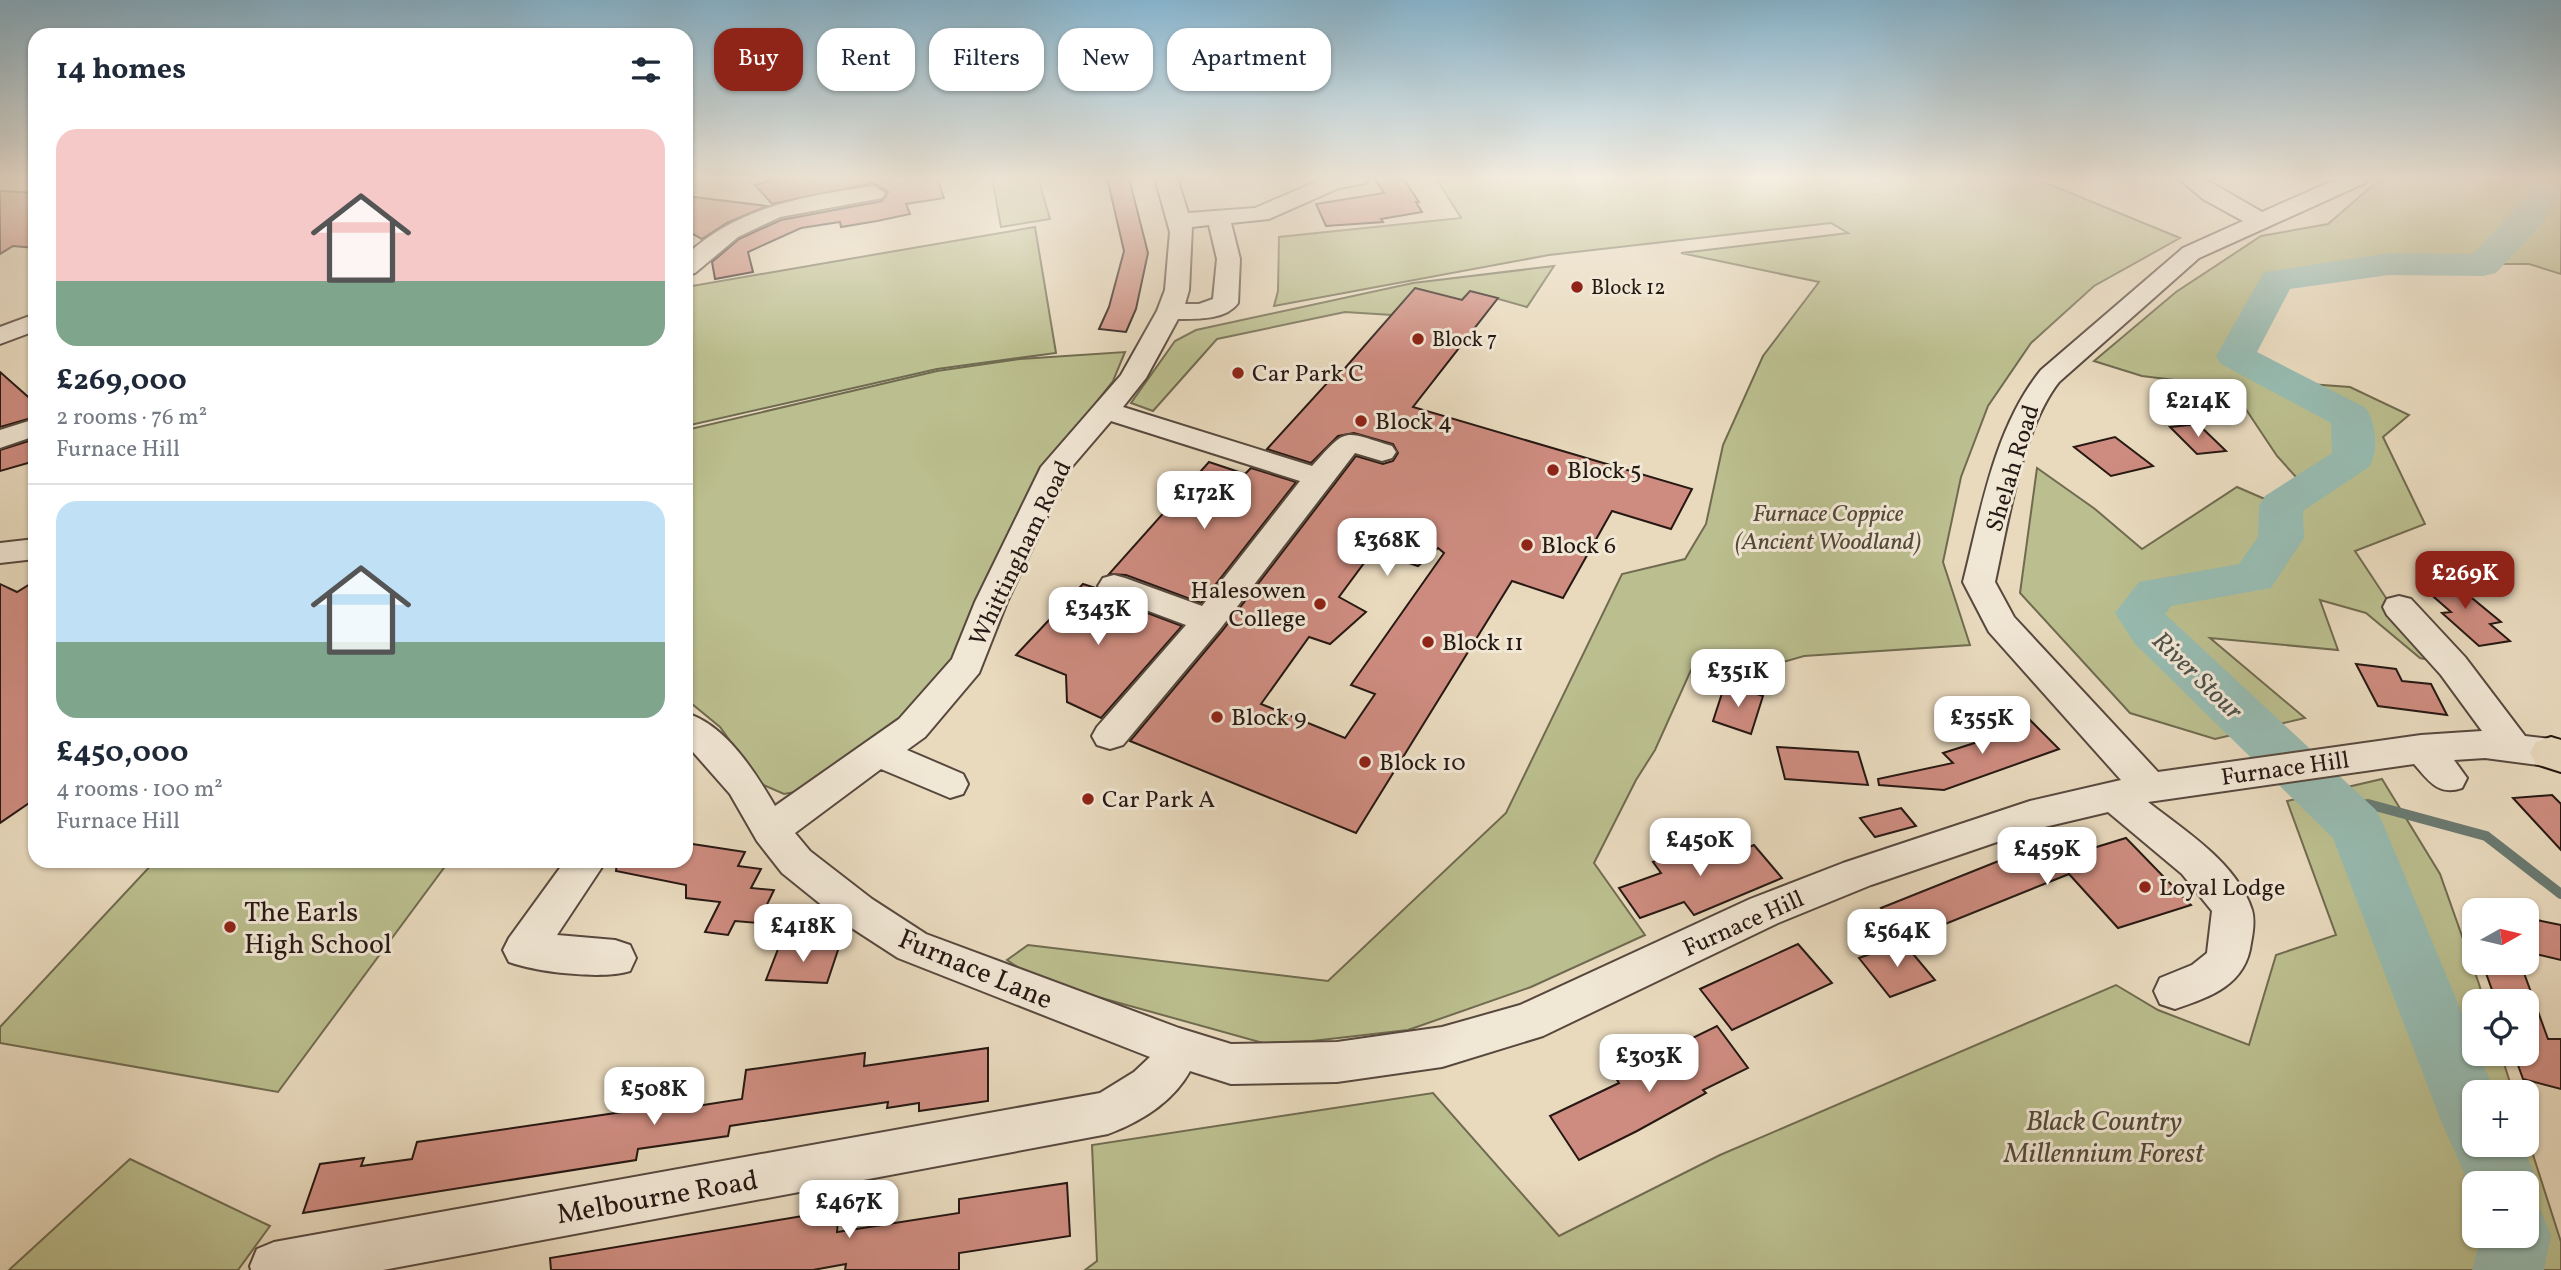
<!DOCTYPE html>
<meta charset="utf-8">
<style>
:root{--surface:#fff;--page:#f6f6f7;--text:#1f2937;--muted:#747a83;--line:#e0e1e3;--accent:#8f2418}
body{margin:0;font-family:Vollkorn,serif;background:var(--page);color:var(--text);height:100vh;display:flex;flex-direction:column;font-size:26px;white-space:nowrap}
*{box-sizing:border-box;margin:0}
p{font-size:23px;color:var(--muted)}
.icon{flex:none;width:38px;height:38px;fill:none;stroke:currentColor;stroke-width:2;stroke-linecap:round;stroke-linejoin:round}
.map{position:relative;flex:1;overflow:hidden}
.side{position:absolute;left:28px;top:28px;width:665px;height:840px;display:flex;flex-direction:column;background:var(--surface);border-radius:21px;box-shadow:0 2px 5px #0004}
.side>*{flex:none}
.banner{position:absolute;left:714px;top:28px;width:665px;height:63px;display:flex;gap:14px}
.needle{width:46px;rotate:82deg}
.buttons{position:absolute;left:2462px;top:898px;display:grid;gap:14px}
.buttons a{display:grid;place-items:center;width:77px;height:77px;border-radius:14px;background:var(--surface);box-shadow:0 2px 5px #0004;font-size:35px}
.price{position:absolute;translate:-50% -60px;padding:0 16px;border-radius:14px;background:#fff;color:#222;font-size:23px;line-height:46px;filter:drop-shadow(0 2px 4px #0008)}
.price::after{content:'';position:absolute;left:50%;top:42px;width:21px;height:16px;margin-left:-10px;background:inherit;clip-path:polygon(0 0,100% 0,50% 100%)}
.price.current{background:var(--accent);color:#fff}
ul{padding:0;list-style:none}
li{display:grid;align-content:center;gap:14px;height:371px;padding:0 28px}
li+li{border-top:2px solid var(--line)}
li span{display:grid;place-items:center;height:217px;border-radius:21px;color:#555}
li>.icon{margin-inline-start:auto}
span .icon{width:126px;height:126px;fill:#fffc;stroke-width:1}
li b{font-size:30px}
h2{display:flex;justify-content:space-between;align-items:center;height:84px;padding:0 28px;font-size:30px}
.chip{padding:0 24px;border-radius:21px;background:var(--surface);box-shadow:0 2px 5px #0004;font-size:24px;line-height:63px}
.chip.current{background:var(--accent);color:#fff}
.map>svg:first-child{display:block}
.green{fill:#bbbe8e;stroke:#706b50;stroke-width:2;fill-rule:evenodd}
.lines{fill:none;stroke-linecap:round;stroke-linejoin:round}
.stream-far1{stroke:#6a7a72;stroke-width:8}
.stream{stroke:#6a7a72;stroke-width:10}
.river{fill:#97bbb1;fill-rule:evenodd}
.building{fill:#ce8c80;stroke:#261813;stroke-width:2;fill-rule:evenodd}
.minor-casing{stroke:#57483e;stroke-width:4}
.major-casing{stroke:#261813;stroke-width:4}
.minor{fill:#f1e7d5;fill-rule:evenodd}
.major{fill:#e9dabe;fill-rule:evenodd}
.poi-dot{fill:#8f2418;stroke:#f1e7d5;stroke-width:2.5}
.labels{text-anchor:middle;stroke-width:6;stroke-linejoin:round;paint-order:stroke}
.far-poi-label{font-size:21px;fill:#261813;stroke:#f1e7d5;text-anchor:start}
.poi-label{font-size:24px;fill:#261813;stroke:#f1e7d5;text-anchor:start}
.street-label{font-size:24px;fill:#261813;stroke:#f1e7d5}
.park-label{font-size:24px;font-style:italic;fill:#534a38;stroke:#f1e7d5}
.water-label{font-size:26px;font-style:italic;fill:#4e514a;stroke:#f1e7d5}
.near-poi-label{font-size:28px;fill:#261813;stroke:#f1e7d5;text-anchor:start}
.near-street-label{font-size:28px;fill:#261813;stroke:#f1e7d5}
.near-park-label{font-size:28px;font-style:italic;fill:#534a38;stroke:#f1e7d5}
</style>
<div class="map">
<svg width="2561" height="1270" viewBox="0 0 2561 1270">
<rect width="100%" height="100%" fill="#e9dabe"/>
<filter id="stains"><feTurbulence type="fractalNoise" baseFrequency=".00286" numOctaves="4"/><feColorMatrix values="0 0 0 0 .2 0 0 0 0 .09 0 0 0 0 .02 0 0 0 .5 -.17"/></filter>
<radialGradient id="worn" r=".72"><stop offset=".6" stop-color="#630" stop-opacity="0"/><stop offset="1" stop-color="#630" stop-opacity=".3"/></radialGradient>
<g class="green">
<path d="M992 178H1038L1050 219 1001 227Z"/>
<path d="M1436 178H2034L2180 238 2094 286 2031 343 1988 406 1961 477 1943 562 1970 645 1804 656 1749 672 1691 670 1655 750 1636 780 1594 863 1645 935 1531 987 1408 1030 1312 1041 1263 1043 1037 980 1007 960 1028 945 1328 981 1506 813 1622 574 1685 559 1706 524 1723 445 1763 356 1819 282 1681 253 1848 233 1831 223 1549 255 1274 306 1278 291 1279 237 1461 218Z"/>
<path d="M2381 178H2561V274L2529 264H2389L2278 280 2235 355 2295 383 2350 387 2409 415 2383 437 2425 524 2355 551 2390 604 2439 662 2420 658 2366 613 2320 600 2338 650 2210 638 2305 718 2215 739 2130 713 2020 593 2037 468 2095 509 2142 549 2237 487 2281 506 2307 489 2277 456 2231 387 2142 376 2094 361 2176 292 2261 236 2328 224Z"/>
<path d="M1035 227 1056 353 937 369 686 426V287Z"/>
<path d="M1554 266 1527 307 1470 291 1461 301 1392 315 1345 312 1217 339 1153 411 1131 403 1175 341 1196 330 1413 283Z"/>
<path d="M1125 352 1113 381 1044 468 953 660 901 726 812 789 784 794 761 784 720 727 686 699V430L937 371 1020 359Z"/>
<path d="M2382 779 2440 874 2479 984 2484 1001H2474V1054H2501L2513 1092H2474V1144H2527V1136L2561 1242V1270H1085L1097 1261 1092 1145 1433 1093 1559 1236 1720 1155 2116 985 2158 1010 2249 1045 2276 955 2336 935 2287 801ZM2527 1183V1236H2474V1183Z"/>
<path d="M155 861H449L278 1092 0 1043V1027Z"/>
<path d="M130 1159 270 1226 238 1270H9Z"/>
</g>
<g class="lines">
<path class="stream-far1" d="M2319 791 2375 806"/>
<path class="stream" d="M2368 804 2486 836 2561 894"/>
<path class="river" d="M2535 178H2561C2561 214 2519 246 2496 273L2483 276 2389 275 2290 289 2257 352 2366 408C2376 423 2379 452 2369 467L2303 511 2304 538 2271 588 2171 606 2165 614 2376 810 2384 826 2474 1042V1054H2479L2495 1092H2474V1144H2521L2539 1183 2529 1206 2541 1211 2551 1236 2544 1270H2472L2481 1236H2527V1183H2474V1195L2441 1121 2333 838 2135 644 2115 613 2139 582 2239 564 2258 537 2259 506 2265 496 2332 453 2331 423 2221 364 2216 356 2264 272 2389 253 2473 254 2525 198Z"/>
</g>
<g class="building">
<path d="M781 178H937L944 198 906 204 910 214 877 221 841 227 840 222 801 228 748 252 753 272 715 279 712 262 739 239 781 220 882 201 888 192 874 183 772 204 755 185Z"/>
<path d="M1107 178H1129L1148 253 1136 309 1126 332 1099 329 1109 307 1124 251Z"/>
<path d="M1374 178H1403L1419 202H1416L1422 212 1381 219 1383 222 1326 226 1316 204 1384 193Z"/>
<path d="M0 191 35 193V248L13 246 0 254Z"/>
<path d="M686 196 767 206 727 223 702 239 686 230Z"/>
<path d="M1415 288 1462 300 1470 291 1498 298 1413 407 1692 489 1671 529 1612 511 1563 598 1512 581 1356 833 1130 741 1222 631 1356 456 1383 464 1393 461 1398 453 1393 444 1354 433 1338 436 1311 463 1267 449 1328 382 1332 383ZM1438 548 1444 553 1351 685 1375 694 1345 738 1261 704 1309 637 1330 644 1366 612 1339 597 1373 551 1418 566Z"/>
<path d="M0 372 35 403V417L0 427Z"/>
<path d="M2198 424 2226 451 2197 454 2170 427Z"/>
<path d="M2115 437 2153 466 2111 476 2074 447Z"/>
<path d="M35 439V461L0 471V450Z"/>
<path d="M1209 462 1245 474 1251 468 1296 482 1201 603 1126 575 1109 574Z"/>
<path d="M2444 575 2501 622 2490 624 2510 641 2479 646 2442 613 2451 612 2427 591 2432 590 2418 579Z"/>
<path d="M35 581V799L0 823V584L17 592Z"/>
<path d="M1083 584 1096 588 1102 596 1182 626 1101 718 1067 702 1066 675 1016 655Z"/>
<path d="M2356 664 2396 669 2402 681 2431 684 2447 715 2378 706Z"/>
<path d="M1725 684 1763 696 1751 734 1713 721Z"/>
<path d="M2019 709 2059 749 1944 790 1879 785 1878 779 1953 763 1943 753 2009 732 1995 717Z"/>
<path d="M1777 747 1858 752 1868 785 1785 779Z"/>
<path d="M2552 795 2561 804V850L2513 798Z"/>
<path d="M1901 808 1916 826 1875 837 1860 818Z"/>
<path d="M1708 833 1727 856 1754 845 1782 878 1694 915 1684 902 1640 918 1619 888 1661 873 1653 862 1692 847 1687 841Z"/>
<path d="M2126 838 2191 905 2118 928 2069 874 1908 939 1881 908 2051 840 2067 856Z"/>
<path d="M686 843 745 852 738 866 761 869 751 888 774 890 758 923 735 921 728 935 705 932 720 902 686 898V885L616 871 617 861H686Z"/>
<path d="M2527 918 2561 925V960L2527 952Z"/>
<path d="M1903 942 1935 980 1890 997 1859 958Z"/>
<path d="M780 944 839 947 827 983 766 980Z"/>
<path d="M1798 944 1832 983 1732 1030 1700 989Z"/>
<path d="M2482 962H2520L2548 1039H2561V1089L2523 1079 2514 1054H2527V1001H2496Z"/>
<path d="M1717 1026 1748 1068 1703 1090 1706 1093 1637 1131 1579 1160 1550 1116 1619 1083 1617 1080 1683 1048 1680 1044Z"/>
<path d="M988 1048V1101L919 1111V1103L887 1108 888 1102 730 1126 728 1136 638 1149 636 1160 303 1213 320 1164 364 1158 361 1166 412 1159 417 1142 684 1103V1108L742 1099 746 1070 865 1053 864 1066Z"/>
<path d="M1067 1183 1070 1236 959 1253V1270H845L846 1264 813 1270H551L550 1258 839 1210 837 1232 959 1213V1199Z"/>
</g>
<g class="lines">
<g class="minor-casing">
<g id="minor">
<path d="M1155 178H1177L1188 213 1255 208 1325 178H1369L1366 183 1339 188 1269 219 1231 223 1240 259 1238 303C1226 320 1197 319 1178 319L1146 378 1123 407 1312 466C1348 426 1342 431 1392 446L1396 452 1392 458 1382 461 1355 453 1220 629 1123 745 1110 749 1097 745 1092 736 1097 727 1186 625 1103 594 1098 586 1103 578 1114 575 1125 578 1202 606 1300 481 1111 421 1069 470 1007 602 979 673 925 737 907 750 963 774 968 784 963 794 950 798 881 769 795 833 810 851 872 899 926 934 1179 1028 1231 1044 1337 1042 1442 1027 1520 1005 1750 899 1843 863 2030 801 2121 780 1989 632 1963 582C1981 511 1994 428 2041 370L2183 248 2243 221 2203 199 2178 178H2203L2262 212 2339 178H2368L2365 183 2199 258 2059 382C2022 429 2008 523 1995 582L2014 617 2158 772 2421 735 2482 731 2441 675 2387 615 2383 607 2387 599 2399 596 2411 599 2465 657 2525 736 2561 740V768L2485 758 2454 760 2467 778 2462 788C2438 796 2429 781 2414 764L2148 802C2185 831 2237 863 2252 910 2255 920 2253 933 2251 943 2246 985 2210 997 2175 1009L2160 1004 2154 991 2160 978 2192 965 2207 953 2212 911 2182 874 2108 812 2032 830 1871 885 1778 923 1543 1036 1442 1067 1337 1082 1231 1084 1190 1071C1173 1102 1140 1122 1108 1134L383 1270H251L250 1266 257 1249 274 1242 1100 1093 1134 1072 1150 1057 898 958 844 923 782 873 757 841 730 794 686 744V713C726 725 755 772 775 806L899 719 952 659 975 602 1041 467 1121 375 1157 311 1165 290 1170 232ZM1209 225 1217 259 1213 299 1199 304H1185L1189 290 1192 227Z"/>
<path d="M874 186 885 193 882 198 780 217 738 237 695 273 686 275V255C740 206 804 196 874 186Z"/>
<path d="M35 314V331L0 344V327Z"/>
<path d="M35 419V436L0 448V430Z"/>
<path d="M35 539V559L0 563V543Z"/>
<path d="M565 861H606L557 935 615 940 630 945 636 958 630 971C602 980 537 972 509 962L503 950 509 938Z"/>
</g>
</g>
<g class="major-casing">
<path id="major" d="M2551 737 2561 740V772L2536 764 2530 753 2536 742Z"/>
</g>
<use href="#minor" class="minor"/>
<use href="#major" class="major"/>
</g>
<linearGradient id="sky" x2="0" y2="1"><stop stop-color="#87b7d2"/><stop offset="0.5" stop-color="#f5eee2"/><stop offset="1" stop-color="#f5eee2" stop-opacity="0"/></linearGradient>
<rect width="2561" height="356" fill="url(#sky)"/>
<g class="poi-dot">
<circle cx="1577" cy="287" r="7"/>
<circle cx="1418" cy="339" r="7"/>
<circle cx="1238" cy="373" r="7"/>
<circle cx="1361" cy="421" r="7"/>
<circle cx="1553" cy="470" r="7"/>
<circle cx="1527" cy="545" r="7"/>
<circle cx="1320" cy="604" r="7"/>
<circle cx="1428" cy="642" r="7"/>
<circle cx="1217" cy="717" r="7"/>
<circle cx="1365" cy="762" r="7"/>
<circle cx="1088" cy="799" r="7"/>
<circle cx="2145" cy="887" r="7"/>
<circle cx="230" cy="927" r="7"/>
</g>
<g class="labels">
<g class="far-poi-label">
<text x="1591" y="294">Block 12</text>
<text x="1432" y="346">Block 7</text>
</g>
<g class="poi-label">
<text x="1252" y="381">Car Park C</text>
<text x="1375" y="429">Block 4</text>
<text x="1567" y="478">Block 5</text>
<text x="1541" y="553">Block 6</text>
<text x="1306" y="598" text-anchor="end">Halesowen<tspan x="1306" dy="28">College</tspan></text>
<text x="1442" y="650">Block 11</text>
<text x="1231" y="725">Block 9</text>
<text x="1379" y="770">Block 10</text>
<text x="1102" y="807">Car Park A</text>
<text x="2159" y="895">Loyal Lodge</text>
</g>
<g class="street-label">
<text transform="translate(2012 468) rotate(-73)" y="8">Shelah Road</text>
<text transform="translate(1020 553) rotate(-64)" y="8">Whittingham Road</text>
<text transform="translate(2285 768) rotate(-8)" y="8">Furnace Hill</text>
<text transform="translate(1743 923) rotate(-24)" y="8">Furnace Hill</text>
</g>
<g class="park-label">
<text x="1828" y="521">Furnace Coppice<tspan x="1828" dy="28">(Ancient Woodland)</tspan></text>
</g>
<g class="water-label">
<text transform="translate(2198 675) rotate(44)" y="9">River Stour</text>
</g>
<g class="near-poi-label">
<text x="244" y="921">The Earls<tspan x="244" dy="32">High School</tspan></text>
</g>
<g class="near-street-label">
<text transform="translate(976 968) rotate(23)" y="10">Furnace Lane</text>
<text transform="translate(657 1196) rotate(-10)" y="10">Melbourne Road</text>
</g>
<g class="near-park-label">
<text x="2104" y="1130">Black Country<tspan x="2104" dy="32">Millennium Forest</tspan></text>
</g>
</g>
<rect width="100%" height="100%" filter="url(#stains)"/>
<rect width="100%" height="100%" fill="url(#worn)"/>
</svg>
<div class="buttons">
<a><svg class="needle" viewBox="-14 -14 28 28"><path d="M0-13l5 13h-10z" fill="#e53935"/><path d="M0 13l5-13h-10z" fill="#747a83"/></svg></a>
<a><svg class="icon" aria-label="locate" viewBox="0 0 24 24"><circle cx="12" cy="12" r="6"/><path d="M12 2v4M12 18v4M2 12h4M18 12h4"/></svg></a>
<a>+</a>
<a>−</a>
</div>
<b class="price" style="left:2198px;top:439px">£214K</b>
<b class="price" style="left:1204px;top:531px">£172K</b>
<b class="price" style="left:1387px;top:578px">£368K</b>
<b class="price current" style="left:2465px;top:611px">£269K</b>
<b class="price" style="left:1098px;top:647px">£343K</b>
<b class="price" style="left:1738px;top:709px">£351K</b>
<b class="price" style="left:1982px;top:756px">£355K</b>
<b class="price" style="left:1700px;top:878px">£450K</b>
<b class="price" style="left:2047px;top:887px">£459K</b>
<b class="price" style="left:803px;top:964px">£418K</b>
<b class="price" style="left:1897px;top:969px">£564K</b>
<b class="price" style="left:1649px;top:1094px">£303K</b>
<b class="price" style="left:654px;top:1127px">£508K</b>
<b class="price" style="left:849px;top:1240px">£467K</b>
<div class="banner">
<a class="chip current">Buy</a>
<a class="chip">Rent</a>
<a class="chip">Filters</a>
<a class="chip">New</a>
<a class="chip">Apartment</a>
</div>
<section class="side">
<h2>14 homes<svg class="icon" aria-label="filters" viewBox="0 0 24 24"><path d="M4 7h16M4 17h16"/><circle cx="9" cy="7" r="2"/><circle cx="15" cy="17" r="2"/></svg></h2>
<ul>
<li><span style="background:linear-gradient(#f6c9c9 70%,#7fa58c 0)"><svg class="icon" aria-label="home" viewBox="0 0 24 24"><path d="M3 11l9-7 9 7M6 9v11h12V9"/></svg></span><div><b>£269,000</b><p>2 rooms · 76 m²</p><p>Furnace Hill</p></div></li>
<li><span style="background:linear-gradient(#bfe0f5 65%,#7fa58c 0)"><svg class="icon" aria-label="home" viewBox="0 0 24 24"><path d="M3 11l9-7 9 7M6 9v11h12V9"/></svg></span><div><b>£450,000</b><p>4 rooms · 100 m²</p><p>Furnace Hill</p></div></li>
</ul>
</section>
</div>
